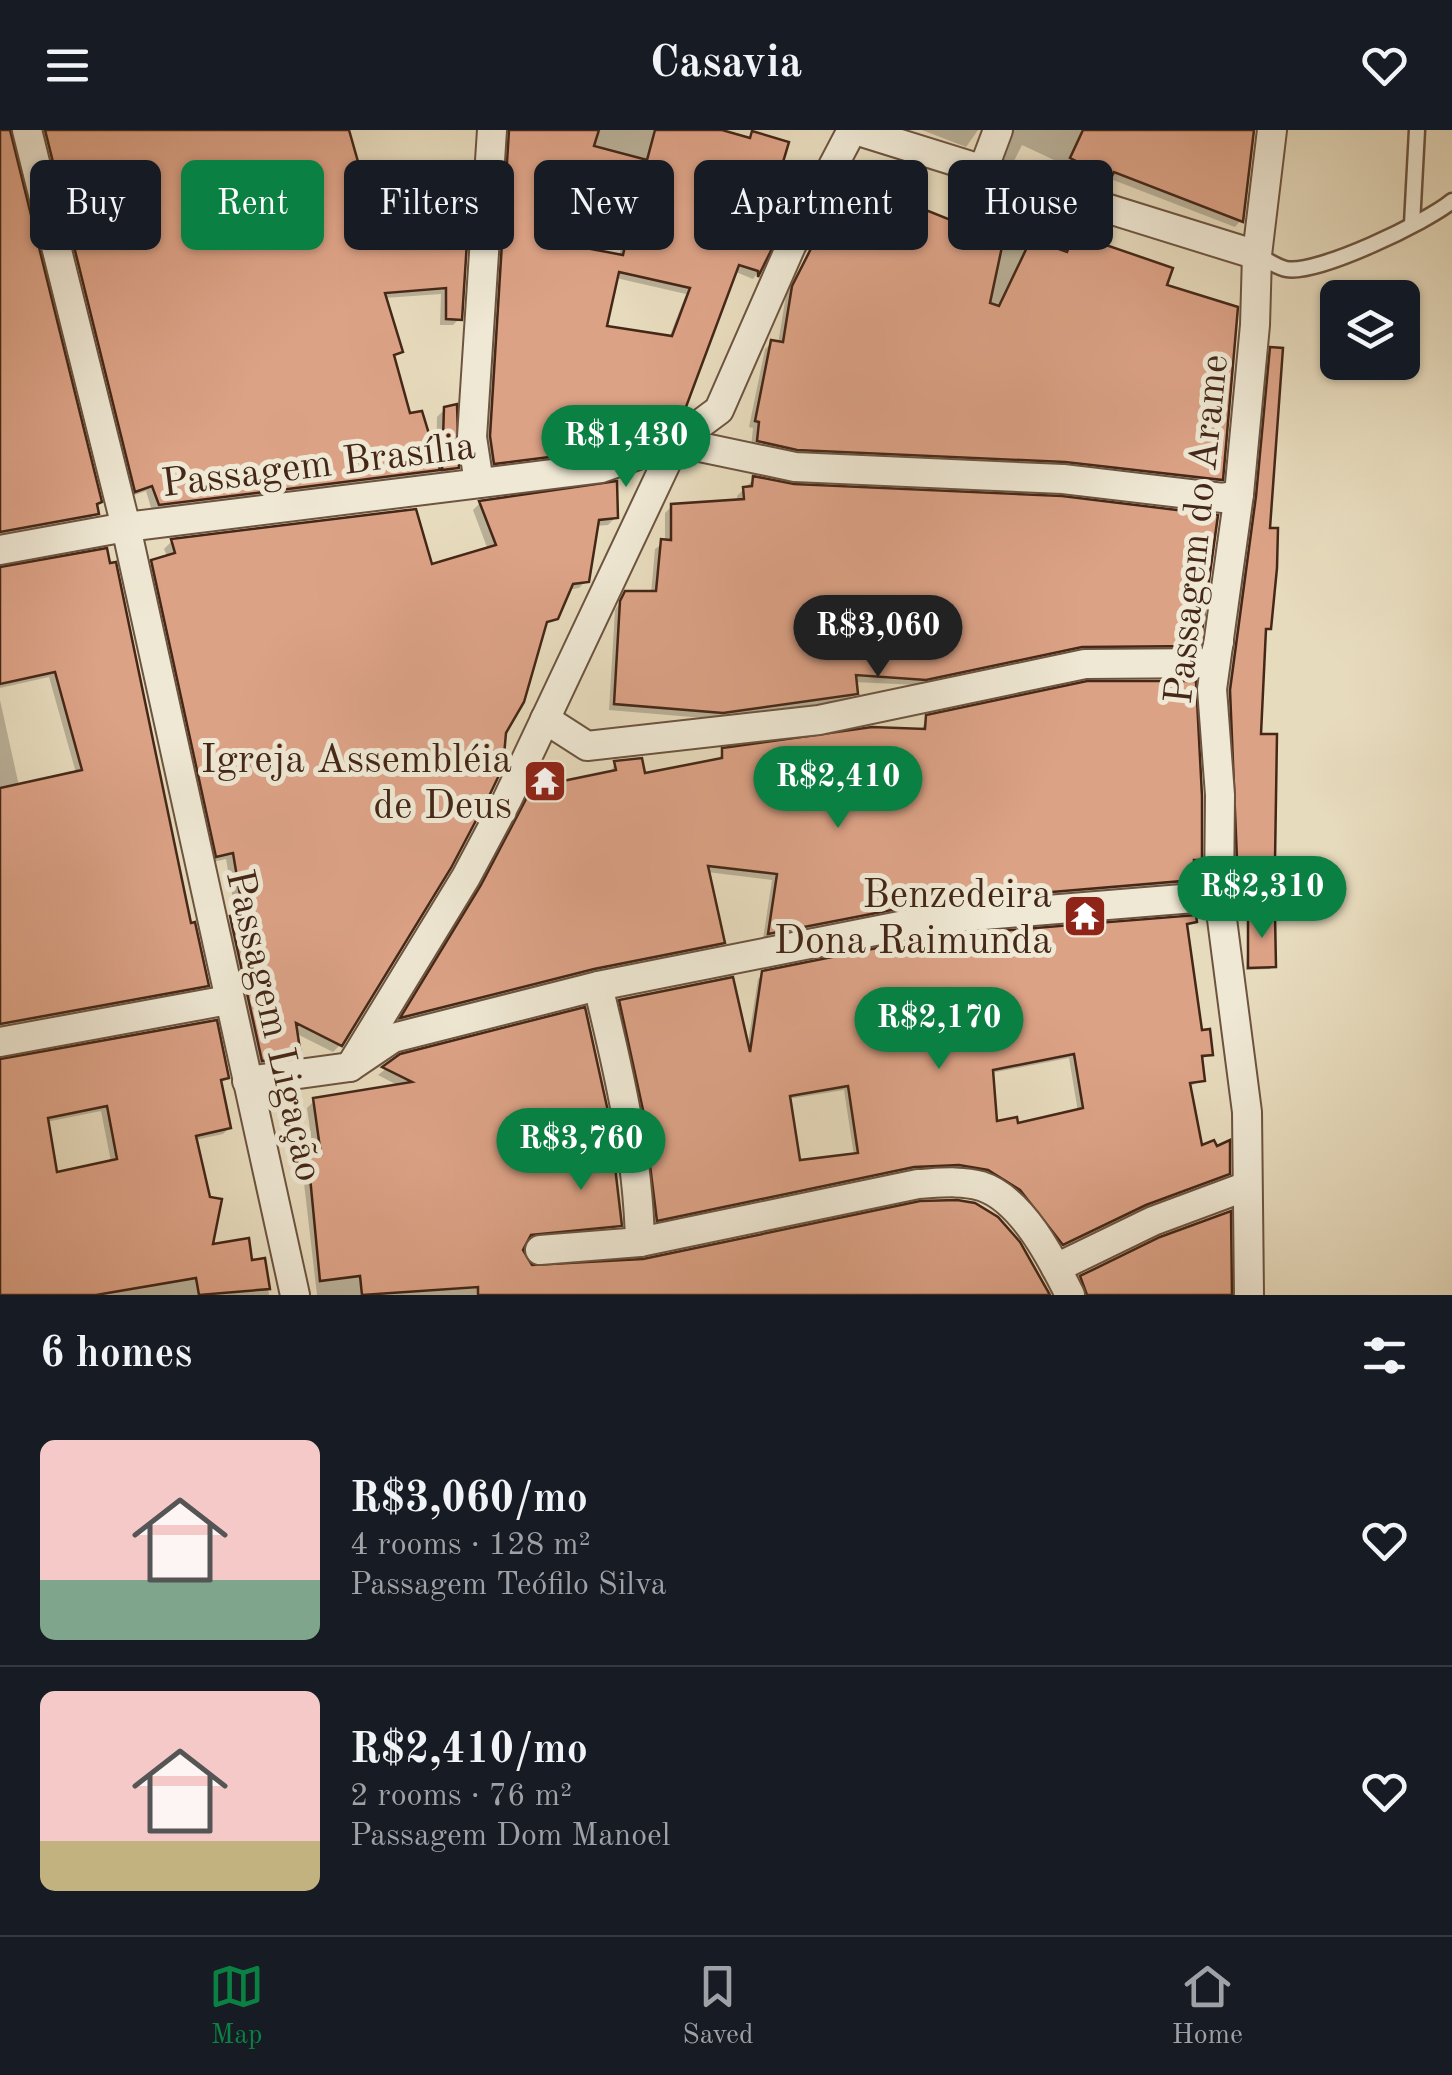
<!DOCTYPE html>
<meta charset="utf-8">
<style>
:root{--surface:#171b24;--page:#242831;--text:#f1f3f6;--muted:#9ea1a6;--line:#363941;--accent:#0b8043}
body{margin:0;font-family:"Old Standard TT",serif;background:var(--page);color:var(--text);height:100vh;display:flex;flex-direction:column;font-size:38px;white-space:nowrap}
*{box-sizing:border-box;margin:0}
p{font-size:32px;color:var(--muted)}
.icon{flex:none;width:55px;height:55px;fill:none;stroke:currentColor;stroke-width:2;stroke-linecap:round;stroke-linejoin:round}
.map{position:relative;height:1165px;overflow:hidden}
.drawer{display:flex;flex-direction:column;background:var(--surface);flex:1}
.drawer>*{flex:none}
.banner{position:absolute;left:30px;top:30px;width:1392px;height:90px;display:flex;gap:20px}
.controls{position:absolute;left:1320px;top:150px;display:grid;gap:20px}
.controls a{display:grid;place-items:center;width:100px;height:100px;border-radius:15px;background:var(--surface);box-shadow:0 2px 8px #0004;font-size:50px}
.price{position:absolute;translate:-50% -85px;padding:0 22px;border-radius:35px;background:var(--accent);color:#fff;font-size:32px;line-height:65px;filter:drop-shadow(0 2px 5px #0008)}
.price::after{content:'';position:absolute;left:50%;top:60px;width:30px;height:22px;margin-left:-15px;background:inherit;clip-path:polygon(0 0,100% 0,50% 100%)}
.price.selected{background:#222;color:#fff}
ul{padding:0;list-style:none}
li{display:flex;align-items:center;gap:30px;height:250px;padding:0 40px}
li+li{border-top:2px solid var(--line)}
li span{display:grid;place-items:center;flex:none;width:280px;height:200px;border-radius:15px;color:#555}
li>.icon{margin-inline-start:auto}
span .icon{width:120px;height:120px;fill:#fffc;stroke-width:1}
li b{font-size:42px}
h2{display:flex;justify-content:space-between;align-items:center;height:120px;padding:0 40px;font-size:42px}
.pill{padding:0 35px;border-radius:15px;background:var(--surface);box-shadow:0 2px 8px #0004;font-size:35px;line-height:90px}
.pill.selected{background:var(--accent);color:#fff}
header{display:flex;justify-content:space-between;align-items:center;height:130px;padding:0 40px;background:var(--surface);font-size:45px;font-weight:700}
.dock{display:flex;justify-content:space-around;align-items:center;height:140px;border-top:2px solid var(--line);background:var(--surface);font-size:28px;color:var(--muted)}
.dock a{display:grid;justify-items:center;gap:5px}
.dock .selected{color:var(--accent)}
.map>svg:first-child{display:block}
.shadow{fill:#0003;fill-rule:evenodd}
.building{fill:#dca286;stroke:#442717;stroke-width:2.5;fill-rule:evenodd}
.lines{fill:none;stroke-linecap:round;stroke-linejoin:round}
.lane-casing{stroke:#6d5440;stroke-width:19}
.street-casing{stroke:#6d5440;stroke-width:32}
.lane{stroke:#efe8d4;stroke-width:14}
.street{stroke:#efe8d4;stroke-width:28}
.labels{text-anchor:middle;stroke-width:10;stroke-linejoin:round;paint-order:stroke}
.street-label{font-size:40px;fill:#442717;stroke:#efe8d4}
.poi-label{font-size:40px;fill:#442717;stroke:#efe8d4;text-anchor:end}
</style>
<header><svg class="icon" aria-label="menu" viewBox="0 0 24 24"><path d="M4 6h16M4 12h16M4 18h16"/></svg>Casavia<svg class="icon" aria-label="heart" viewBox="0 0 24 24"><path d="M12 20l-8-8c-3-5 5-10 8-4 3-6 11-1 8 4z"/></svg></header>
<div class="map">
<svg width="1452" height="1165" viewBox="0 0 1452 1165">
<rect width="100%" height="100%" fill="#e7dbbd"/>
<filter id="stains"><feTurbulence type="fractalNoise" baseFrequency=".002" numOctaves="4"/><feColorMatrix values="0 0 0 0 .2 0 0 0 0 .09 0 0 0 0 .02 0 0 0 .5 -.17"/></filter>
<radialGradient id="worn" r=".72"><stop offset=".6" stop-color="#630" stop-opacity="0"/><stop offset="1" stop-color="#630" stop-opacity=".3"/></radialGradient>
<g class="shadow">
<path d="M0 0H9L96 383 90 389 0 406Z"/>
<path d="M35 0H349L377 105 466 98 460 188 453 195H440L441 164 384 168 400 221 393 228 408 286 436 331 437 287 445 279 456 337 448 345 435 347V342L431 346 152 381 146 361 129 367Z"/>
<path d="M500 0H713L747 10 753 4 775 51 799 58 756 145 753 149 736 142 674 291 643 307 616 303 606 320 588 326 488 339 484 314ZM581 63 629 82 619 127 572 118ZM616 148 686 164 669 208 604 198Z"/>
<path d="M922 0H978L966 17Z"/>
<path d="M1005 0H1252L1241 90 1235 97 1108 48 1103 53 1022 15 1013 33 1003 30 1010 6Z"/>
<path d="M856 35 915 78 960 97 968 86 1064 124 1074 107 1164 157 1220 349 1214 356 789 325 751 317 753 298 749 297 765 219 772 213 778 214 786 165Z"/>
<path d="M1271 220 1269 498 1263 504 1258 606 1272 730 1267 735H1232L1225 567 1252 373 1266 225Z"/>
<path d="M754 349 1197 514 1190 522 918 555 854 552 855 563 848 570 715 589 609 580 615 480 626 463 651 464 655 419 665 412V383L672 376 738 372 737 366Z"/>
<path d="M480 373 616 387 608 395 596 396 587 450 579 458 568 460 556 487 543 497 340 915 333 922 295 903 298 925 290 933 254 938 223 796 236 787 226 729 209 733 145 440 168 428 164 419 172 411 430 437 488 420 473 380Z"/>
<path d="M0 439 189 796 206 855 200 861 0 898V570L19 656 76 643 49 547 0 558Z"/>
<path d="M927 588 1199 729 1193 735 1192 749 1185 756 925 777 763 809 772 750 707 742 723 812 717 818 586 844 398 892 537 652 556 655 610 644 615 633 643 646 717 631 724 621 920 602Z"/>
<path d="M1249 787 1273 836 1270 839 1246 840Z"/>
<path d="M1194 792 1185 798 1200 903 1211 924 1200 930 1202 950 1189 957 1200 1018 1228 1043 1222 1048 1138 1080 1057 1119 952 1039 907 1041 652 1094 615 877 621 872 747 919 758 849 763 844ZM1069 928 1078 982 1016 996 995 994 991 943ZM844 960 854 1026 798 1033 788 969Z"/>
<path d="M401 927 619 1095 612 1102 525 1111 520 1123 530 1137 1047 1165H317L302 1036 314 1028 307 978 314 971 401 957 378 945Z"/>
<path d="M0 931 227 947 219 955 229 998 223 1004 195 1010 210 1117 250 1133 263 1131 269 1165H0ZM101 981 111 1032 55 1045 46 992Z"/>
</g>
<g class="building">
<path d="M0 0H10L102 372 97 374 99 384 0 402Z"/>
<path d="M45 0H349L378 102 468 96 462 190 446 189V158L385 163 403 222 394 225 410 283 422 281 440 340 159 375 152 356 135 362Z"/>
<path d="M509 0H599L594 16 647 30 655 0H722L750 8 752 1 789 12 778 49 803 56 758 147V141L739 135 683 285 668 296 652 302 620 297 615 315 597 321 494 334 490 306ZM585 56 634 76 623 125 575 116ZM619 142 690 158 672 206 607 196Z"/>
<path d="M1083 0H1254L1243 92 1114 42 1111 48 1070 28Z"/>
<path d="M855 32 894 48 891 54 920 67 918 77 963 95 968 83 1006 98 990 173 999 176 1031 109 1067 122 1074 104 1173 138 1167 155 1238 177 1223 350 1065 332 797 320 757 311 759 292 755 291 771 210 783 212 792 156Z"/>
<path d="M1270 217 1283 218 1270 398H1278L1277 438 1271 499H1266L1261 604H1277L1275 731 1237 730 1230 560 1256 366Z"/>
<path d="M457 274 459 338 442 340 444 277Z"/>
<path d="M753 346 794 354 1062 366 1218 385 1200 516 1082 517 926 550 856 545 858 564 723 583 614 574 620 471 625 461H656L661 409 671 410V374L744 369 743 357 752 356Z"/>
<path d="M617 351 618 388 599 390 589 452 573 454 558 489 547 492 524 572 506 603 503 637 491 662 451 738 342 916 296 893 301 926 262 931 230 786 243 783 233 723 216 727 151 430 175 423 171 409 416 379 432 434 496 415 479 371Z"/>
<path d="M107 418 110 433 116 432 191 793 195 792 209 856 0 894V658L82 640 55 542 0 554V437Z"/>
<path d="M1087 551H1196L1202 666V730H1194V750L933 772 768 804 777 744 708 736 725 813 594 839 400 888 481 755 536 650 557 645 558 652 616 640 614 631 642 628 645 643 722 628V618L872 597 925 599 926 585Z"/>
<path d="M1196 785 1197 792 1187 794 1202 900 1210 899 1213 925 1202 926 1205 951 1190 953 1202 1015 1214 1010 1217 1016 1230 1010V1044L1146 1075 1063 1115 1020 1060 988 1040 959 1035 914 1037 657 1091 643 980 619 870 733 847 750 922 762 841 937 806ZM1074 924 1083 978 1018 993 1017 987 997 991 993 940ZM848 956 858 1023 800 1030 790 966Z"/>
<path d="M1248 785H1275L1276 837 1248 838Z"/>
<path d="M585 877 609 986 622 1096 531 1105 523 1120 532 1135 643 1129 920 1071 957 1070 975 1073 998 1087 1020 1112 1050 1165H478V1157L362 1165 360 1146 320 1151 308 1026 321 1025 313 968 412 952 382 937 400 924Z"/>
<path d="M217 890 229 948 221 950 231 998 196 1006 210 1067 222 1069 213 1114 249 1108 252 1130 265 1128 270 1159 199 1165 196 1148 96 1165H0V929ZM107 976 117 1029 57 1042 48 988Z"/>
<path d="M1231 1081 1232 1165H1087L1080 1146 1160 1107Z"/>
</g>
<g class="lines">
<g class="lane-casing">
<g id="lane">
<path d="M1412 94 1417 0"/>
<path d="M1257 125C1266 129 1276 137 1286 139 1317 145 1427 92 1452 71"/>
</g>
</g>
<g class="street-casing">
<g id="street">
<path d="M27 0 126 397 295 1165"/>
<path d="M855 0 1257 125"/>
<path d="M983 40 998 0"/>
<path d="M479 353 472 307 492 0"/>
<path d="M0 420 126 397 601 338 676 312 795 337 1063 349 1223 368 1239 364"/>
<path d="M545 589 587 616 819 590 1085 534 1213 533 1219 512"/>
<path d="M598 856C619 942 638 1024 640 1112"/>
<path d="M0 912 228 870"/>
<path d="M350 937 466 747 507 670 676 312 719 280 791 116 852 0"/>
<path d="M247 951 350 937 393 908 598 856 935 789 1219 766"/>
<path d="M540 1120 640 1112 918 1054C938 1053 961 1050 981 1056 1022 1069 1052 1129 1070 1165"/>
<path d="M1056 1138 1153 1091 1247 1056"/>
<path d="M1249 1165 1247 982 1219 766 1220 665 1212 559 1239 364 1255 195 1257 125 1272 0"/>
</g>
</g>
<use href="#lane" class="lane"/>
<use href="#street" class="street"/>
</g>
<defs>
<g id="temple-square" transform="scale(2.25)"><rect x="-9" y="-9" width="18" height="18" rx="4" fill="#8f2418" stroke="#efe8d4"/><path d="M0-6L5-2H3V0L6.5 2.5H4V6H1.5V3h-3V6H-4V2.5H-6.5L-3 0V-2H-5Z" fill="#fff"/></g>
</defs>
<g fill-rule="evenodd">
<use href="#temple-square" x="545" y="651"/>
<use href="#temple-square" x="1085" y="786"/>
</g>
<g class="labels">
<g class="street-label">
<text transform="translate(318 333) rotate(-7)" y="14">Passagem Brasília</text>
<text transform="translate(1195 399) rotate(-84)" y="14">Passagem do Arame</text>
<text transform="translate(276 895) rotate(77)" y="14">Passagem Ligação</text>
</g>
<g class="poi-label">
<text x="512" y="642">Igreja Assembléia<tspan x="512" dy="46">de Deus</tspan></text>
<text x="1052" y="777">Benzedeira<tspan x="1052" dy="46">Dona Raimunda</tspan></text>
</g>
</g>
<rect width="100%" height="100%" filter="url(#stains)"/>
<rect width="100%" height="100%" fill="url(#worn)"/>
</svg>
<div class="controls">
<a><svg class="icon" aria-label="layers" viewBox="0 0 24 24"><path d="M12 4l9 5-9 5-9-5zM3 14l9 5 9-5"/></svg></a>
</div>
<b class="price" style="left:626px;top:360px">R$1,430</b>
<b class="price selected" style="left:878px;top:550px">R$3,060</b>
<b class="price" style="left:838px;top:701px">R$2,410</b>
<b class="price" style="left:1262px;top:811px">R$2,310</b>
<b class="price" style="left:939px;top:942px">R$2,170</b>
<b class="price" style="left:581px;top:1063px">R$3,760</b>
<div class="banner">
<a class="pill">Buy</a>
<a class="pill selected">Rent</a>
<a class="pill">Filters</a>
<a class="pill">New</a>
<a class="pill">Apartment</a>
<a class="pill">House</a>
</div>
</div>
<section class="drawer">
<h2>6 homes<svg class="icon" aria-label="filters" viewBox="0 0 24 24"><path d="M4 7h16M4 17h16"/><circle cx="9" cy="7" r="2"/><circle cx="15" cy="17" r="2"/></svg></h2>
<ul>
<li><span style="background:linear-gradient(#f6c9c9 70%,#7fa58c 0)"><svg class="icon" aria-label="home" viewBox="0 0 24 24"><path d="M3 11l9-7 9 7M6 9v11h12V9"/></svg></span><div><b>R$3,060/mo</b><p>4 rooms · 128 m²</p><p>Passagem Teófilo Silva</p></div><svg class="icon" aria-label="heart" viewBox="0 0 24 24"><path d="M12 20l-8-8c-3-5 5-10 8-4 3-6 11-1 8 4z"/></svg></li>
<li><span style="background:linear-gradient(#f6c9c9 75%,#c2b280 0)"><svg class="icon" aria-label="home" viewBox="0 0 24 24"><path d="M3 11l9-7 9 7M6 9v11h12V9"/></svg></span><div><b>R$2,410/mo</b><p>2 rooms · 76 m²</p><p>Passagem Dom Manoel</p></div><svg class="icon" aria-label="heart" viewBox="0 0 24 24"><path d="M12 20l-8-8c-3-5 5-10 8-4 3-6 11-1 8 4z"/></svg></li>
</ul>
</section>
<nav class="dock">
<a class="selected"><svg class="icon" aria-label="map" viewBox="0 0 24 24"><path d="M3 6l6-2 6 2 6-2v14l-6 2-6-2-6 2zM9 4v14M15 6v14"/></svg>Map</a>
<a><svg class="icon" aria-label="saved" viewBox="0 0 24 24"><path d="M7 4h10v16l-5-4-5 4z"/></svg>Saved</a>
<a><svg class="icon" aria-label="home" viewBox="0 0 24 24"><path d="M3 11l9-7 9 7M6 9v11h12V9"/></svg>Home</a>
</nav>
